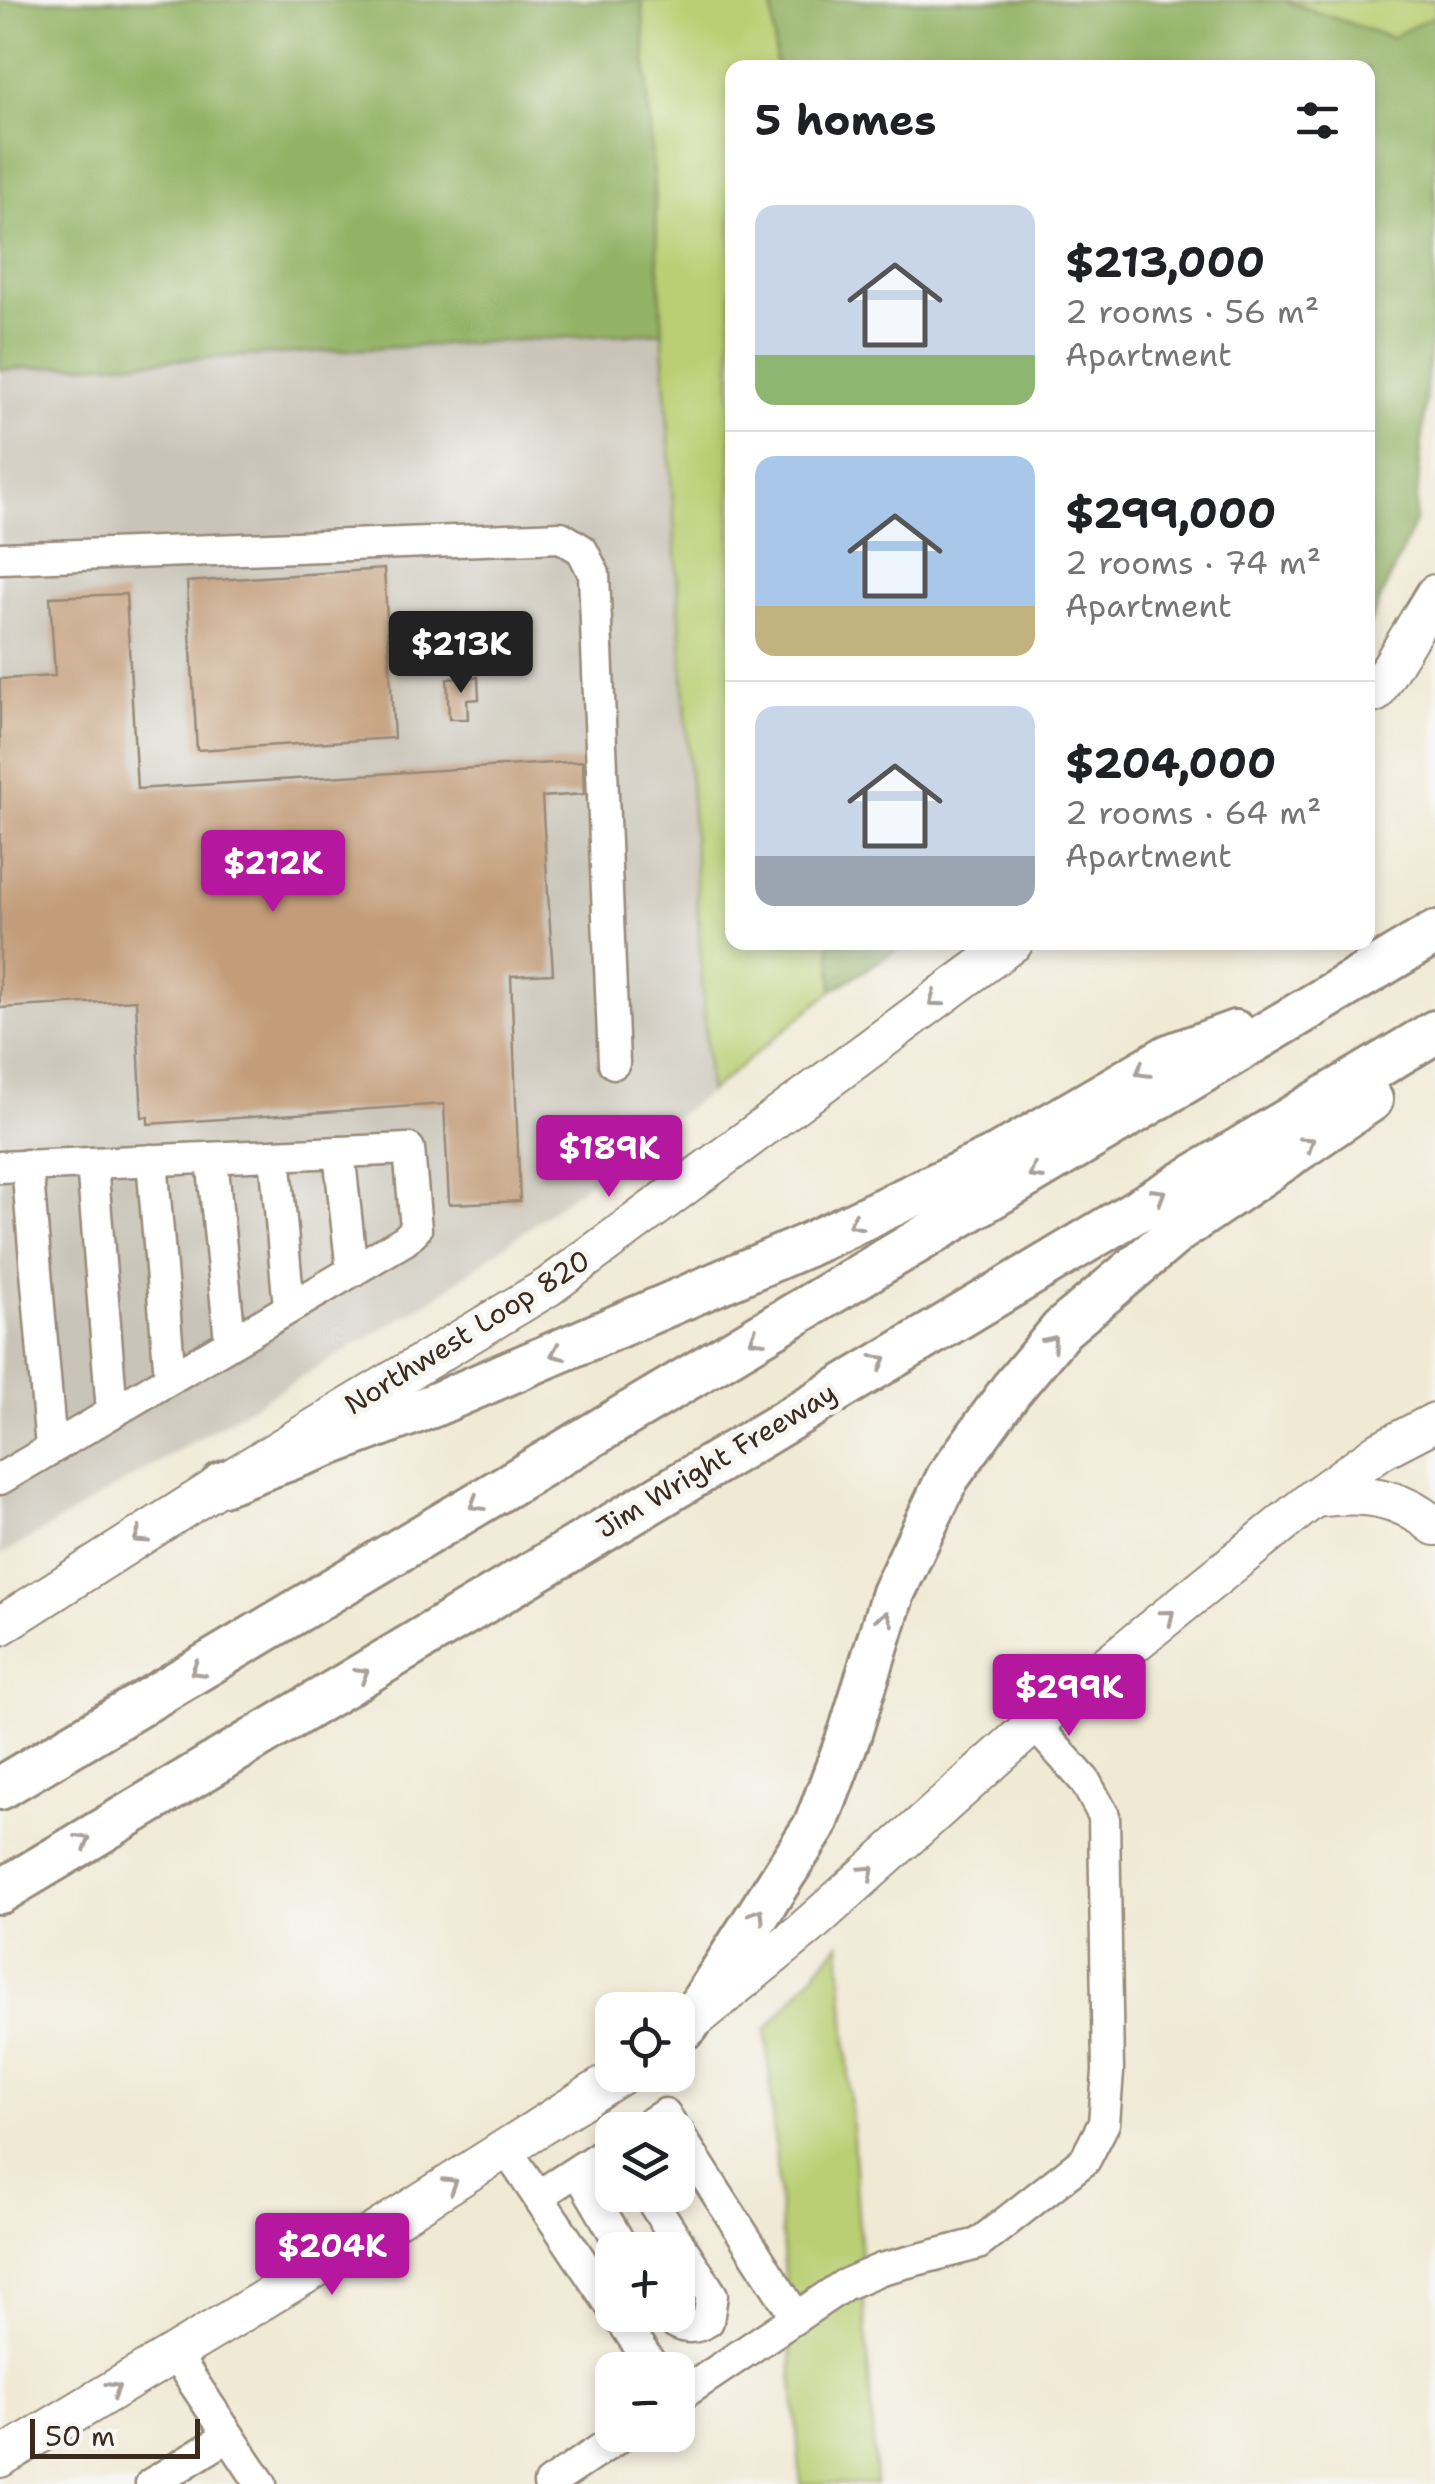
<!DOCTYPE html>
<meta charset="utf-8">
<style>
:root{--surface:#fff;--page:#f6f6f6;--text:#202124;--muted:#757577;--line:#e0e0e0;--accent:#b5179e}
body{margin:0;font-family:"Shantell Sans",sans-serif;background:var(--page);color:var(--text);height:100vh;display:flex;flex-direction:column;font-size:38px;white-space:nowrap}
*{box-sizing:border-box;margin:0}
p{font-size:32px;color:var(--muted)}
.icon{flex:none;width:55px;height:55px;fill:none;stroke:currentColor;stroke-width:2;stroke-linecap:round;stroke-linejoin:round}
.map{position:relative;flex:1;overflow:hidden}
.panel{position:absolute;left:725px;top:60px;width:650px;height:890px;display:flex;flex-direction:column;background:var(--surface);border-radius:20px;box-shadow:0 5px 15px #0003}
.panel>*{flex:none}
.buttons{position:absolute;left:595px;top:1992px;display:grid;gap:20px}
.buttons a{display:grid;place-items:center;width:100px;height:100px;border-radius:20px;background:var(--surface);box-shadow:0 5px 15px #0003;font-size:50px}
.scale{position:absolute;left:30px;bottom:25px;width:170px;box-sizing:border-box;padding-left:10px;border:5px solid #3b2a1e;border-top:0;font-size:28px;line-height:35px;white-space:nowrap;color:#3b2a1e;-webkit-text-stroke:8px #f6f6f2;paint-order:stroke}
.price{position:absolute;translate:-50% -85px;padding:0 22px;border-radius:10px;background:var(--accent);color:#fff;font-size:32px;line-height:65px;filter:drop-shadow(0 2px 5px #0008)}
.price::after{content:'';position:absolute;left:50%;top:60px;width:30px;height:22px;margin-left:-15px;background:inherit;clip-path:polygon(0 0,100% 0,50% 100%)}
.price.current{background:#222;color:#fff}
ul{padding:0;list-style:none}
li{display:flex;align-items:center;gap:30px;height:250px;padding:0 30px}
li+li{border-top:2px solid var(--line)}
li span{display:grid;place-items:center;flex:none;width:280px;height:200px;border-radius:20px;color:#555}
li>.icon{margin-inline-start:auto}
span .icon{width:120px;height:120px;fill:#fffc;stroke-width:1}
li b{font-size:42px}
h2{display:flex;justify-content:space-between;align-items:center;height:120px;padding:0 30px;font-size:42px}
.map>svg:first-child{display:block}
.industrial{fill:#c9c4b8}
.green{fill:#bacf73;stroke:#7a7c48;stroke-width:2.5}
.forest{fill:#93b265;stroke:#676e42;stroke-width:2.5}
.building{fill:#c39d7a}
.lines{fill:none;stroke-linecap:round;stroke-linejoin:round}
.minor-casing{stroke:#968a79;stroke-width:35}
.major-casing{stroke:#968a79;stroke-width:42}
.highway-casing{stroke:#968a79;stroke-width:48}
.minor{stroke:#fff;stroke-width:30}
.major{stroke:#fff;stroke-width:38}
.highway{stroke:#fff;stroke-width:42}
.oneway{stroke:#a79f9a}
.labels{text-anchor:middle;stroke-width:10;stroke-linejoin:round;paint-order:stroke}
.street-label{font-size:28px;fill:#3b2a1e;stroke:#f6f6f2}
</style>
<div class="map">
<svg width="1435" height="2484" viewBox="0 0 1435 2484">
<rect width="100%" height="100%" fill="#f6f6f2"/>
<filter id="ink" filterUnits="userSpaceOnUse"><feTurbulence type="fractalNoise" baseFrequency=".01" numOctaves="2"/><feDisplacementMap in="SourceGraphic" scale="20" xChannelSelector="R" yChannelSelector="G"/><feConvolveMatrix kernelMatrix="1 2 1 2 8 2 1 2 1" color-interpolation-filters="sRGB"/></filter>
<filter id="wash" filterUnits="userSpaceOnUse"><feTurbulence type="fractalNoise" baseFrequency=".0048" numOctaves="4" result="noise"/><feDisplacementMap in="SourceGraphic" scale="40" xChannelSelector="R" yChannelSelector="G"/><feGaussianBlur stdDeviation="2.25" result="paint"/><feColorMatrix in="noise" values="0 0 0 0 0 0 0 0 0 0 0 0 0 0 0 0 0 1.4 0 .05"/><feComposite in="paint" operator="in"/></filter>
<g filter="url(#wash)">
<rect width="100%" height="100%" fill="#f0e9d4"/>
<path class="industrial" d="M663 332 709 1092 436 1297 0 1556V370Z"/>
<g class="green">
<path d="M642 0H772L776 67 732 68V942L830 943 833 990 709 1092Z"/>
<path d="M1283 0H1435V15L1391 38Z"/>
<path d="M840 1943 876 2484H801L766 2030Z"/>
</g>
<g class="forest">
<path d="M0 0H642L663 332 0 370Z"/>
<path d="M772 0H1283L1391 38 1435 15V286L1415 522 1368 627V68L776 67Z"/>
<path d="M830 943V942L908 943 833 990Z"/>
</g>
<g id="blocks">
<g class="building">
<path d="M384 569 394 738 197 750 187 582Z"/>
<path d="M126 594 137 789 583 761 584 794 542 797 553 974 511 976 520 1201 449 1204 444 1104 148 1124V1117H142L136 1000 0 1008V679L55 676 50 597Z"/>
<path d="M478 677 479 699 467 700 468 719H449L447 679Z"/>
</g>
</g>
</g>
<g filter="url(#ink)">
<use href="#blocks" fill-opacity="0" stroke="#968a79" stroke-width="2.5"/>
<g class="lines">
<g class="minor-casing">
<g id="minor">
<path d="M0 558 561 537 582 550 594 574 614 1063"/>
<path d="M339 1152 352 1271"/>
<path d="M275 1155 289 1307"/>
<path d="M212 1158 230 1340"/>
<path d="M152 1160 170 1377"/>
<path d="M92 1163 112 1411"/>
<path d="M27 1165 51 1448"/>
<path d="M0 1167 409 1149 416 1229 405 1240 0 1479"/>
<path d="M640 2130 665 2114 675 2130"/>
<path d="M678 2133 796 2317"/>
<path d="M506 2149 612 2307"/>
<path d="M578 2171 624 2250"/>
<path d="M648 2195 712 2295 708 2321C692 2331 679 2328 665 2315"/>
<path d="M538 2196 612 2148"/>
<path d="M618 2315 655 2370"/>
<path d="M174 2353 261 2484"/>
<path d="M678 2397 844 2285 881 2269 978 2244 1085 2160 1104 2123 1108 2072 1104 1816 1085 1781 1034 1724"/>
<path d="M151 2484 229 2436"/>
<path d="M549 2484 622 2435"/>
</g>
</g>
<g class="major-casing">
<g id="major">
<path d="M1375 693 1435 594"/>
<path d="M1317 1498C1363 1492 1397 1495 1435 1526"/>
<path d="M0 1626 222 1484 548 1287 1014 942"/>
<path d="M699 2016 804 1930 1034 1724 1314 1498 1381 1450 1435 1422"/>
<path d="M0 2458 346 2250 621 2075"/>
</g>
</g>
<g class="highway-casing">
<g id="highway">
<path d="M222 1484 434 1405 805 1246 999 1155 1169 1056 1235 1032"/>
<path d="M0 1788 1435 933"/>
<path d="M0 1892 1435 1032"/>
<path d="M687 2026 816 1824 850 1733 893 1593 948 1477 1011 1390 1062 1329 1178 1231 1371 1100"/>
</g>
</g>
<use href="#minor" class="minor"/>
<use href="#major" class="major"/>
<use href="#highway" class="highway"/>
</g>
<defs><path id="oneway-chevron" d="M-2-3.5L2.5 0L-2 3.5" fill="none" stroke-width="1.6" stroke-linecap="round" stroke-linejoin="round" transform="scale(2.5)"/></defs>
<g class="oneway">
<use href="#oneway-chevron" transform="translate(935 1000) rotate(144)"/>
<use href="#oneway-chevron" transform="translate(1142 1071) rotate(150)"/>
<use href="#oneway-chevron" transform="translate(1308 1143) rotate(-34)"/>
<use href="#oneway-chevron" transform="translate(1035 1173) rotate(149)"/>
<use href="#oneway-chevron" transform="translate(1159 1195) rotate(-31)"/>
<use href="#oneway-chevron" transform="translate(855 1223) rotate(155)"/>
<use href="#oneway-chevron" transform="translate(756 1338) rotate(149)"/>
<use href="#oneway-chevron" transform="translate(1051 1342) rotate(-50)"/>
<use href="#oneway-chevron" transform="translate(557 1353) rotate(157)"/>
<use href="#oneway-chevron" transform="translate(880 1361) rotate(-31)"/>
<use href="#oneway-chevron" transform="translate(476 1504) rotate(149)"/>
<use href="#oneway-chevron" transform="translate(140 1537) rotate(147)"/>
<use href="#oneway-chevron" transform="translate(1168 1616) rotate(-39)"/>
<use href="#oneway-chevron" transform="translate(885 1618) rotate(-73)"/>
<use href="#oneway-chevron" transform="translate(197 1670) rotate(149)"/>
<use href="#oneway-chevron" transform="translate(362 1674) rotate(-31)"/>
<use href="#oneway-chevron" transform="translate(84 1841) rotate(-31)"/>
<use href="#oneway-chevron" transform="translate(868 1872) rotate(-42)"/>
<use href="#oneway-chevron" transform="translate(758 1915) rotate(-57)"/>
<use href="#oneway-chevron" transform="translate(451 2184) rotate(-32)"/>
<use href="#oneway-chevron" transform="translate(114 2389) rotate(-31)"/>
</g>
</g>
<g class="labels">
<g class="street-label">
<text transform="translate(467 1332) rotate(-32)" y="10">Northwest Loop 820</text>
<text transform="translate(716 1460) rotate(-31)" y="10">Jim Wright Freeway</text>
</g>
</g>
</svg>
<div class="buttons">
<a><svg class="icon" aria-label="locate" viewBox="0 0 24 24"><circle cx="12" cy="12" r="6"/><path d="M12 2v4M12 18v4M2 12h4M18 12h4"/></svg></a>
<a><svg class="icon" aria-label="layers" viewBox="0 0 24 24"><path d="M12 4l9 5-9 5-9-5zM3 14l9 5 9-5"/></svg></a>
<a>+</a>
<a>−</a>
</div>
<div class="scale">50 m</div>
<b class="price current" style="left:461px;top:696px">$213K</b>
<b class="price" style="left:273px;top:915px">$212K</b>
<b class="price" style="left:609px;top:1200px">$189K</b>
<b class="price" style="left:1069px;top:1739px">$299K</b>
<b class="price" style="left:332px;top:2298px">$204K</b>
<section class="panel">
<h2>5 homes<svg class="icon" aria-label="filters" viewBox="0 0 24 24"><path d="M4 7h16M4 17h16"/><circle cx="9" cy="7" r="2"/><circle cx="15" cy="17" r="2"/></svg></h2>
<ul>
<li><span style="background:linear-gradient(#c9d6e8 75%,#8fb573 0)"><svg class="icon" aria-label="home" viewBox="0 0 24 24"><path d="M3 11l9-7 9 7M6 9v11h12V9"/></svg></span><div><b>$213,000</b><p>2 rooms · 56 m²</p><p>Apartment</p></div></li>
<li><span style="background:linear-gradient(#a9c7e8 75%,#c2b280 0)"><svg class="icon" aria-label="home" viewBox="0 0 24 24"><path d="M3 11l9-7 9 7M6 9v11h12V9"/></svg></span><div><b>$299,000</b><p>2 rooms · 74 m²</p><p>Apartment</p></div></li>
<li><span style="background:linear-gradient(#c9d6e8 75%,#9aa5b1 0)"><svg class="icon" aria-label="home" viewBox="0 0 24 24"><path d="M3 11l9-7 9 7M6 9v11h12V9"/></svg></span><div><b>$204,000</b><p>2 rooms · 64 m²</p><p>Apartment</p></div></li>
</ul>
</section>
</div>
